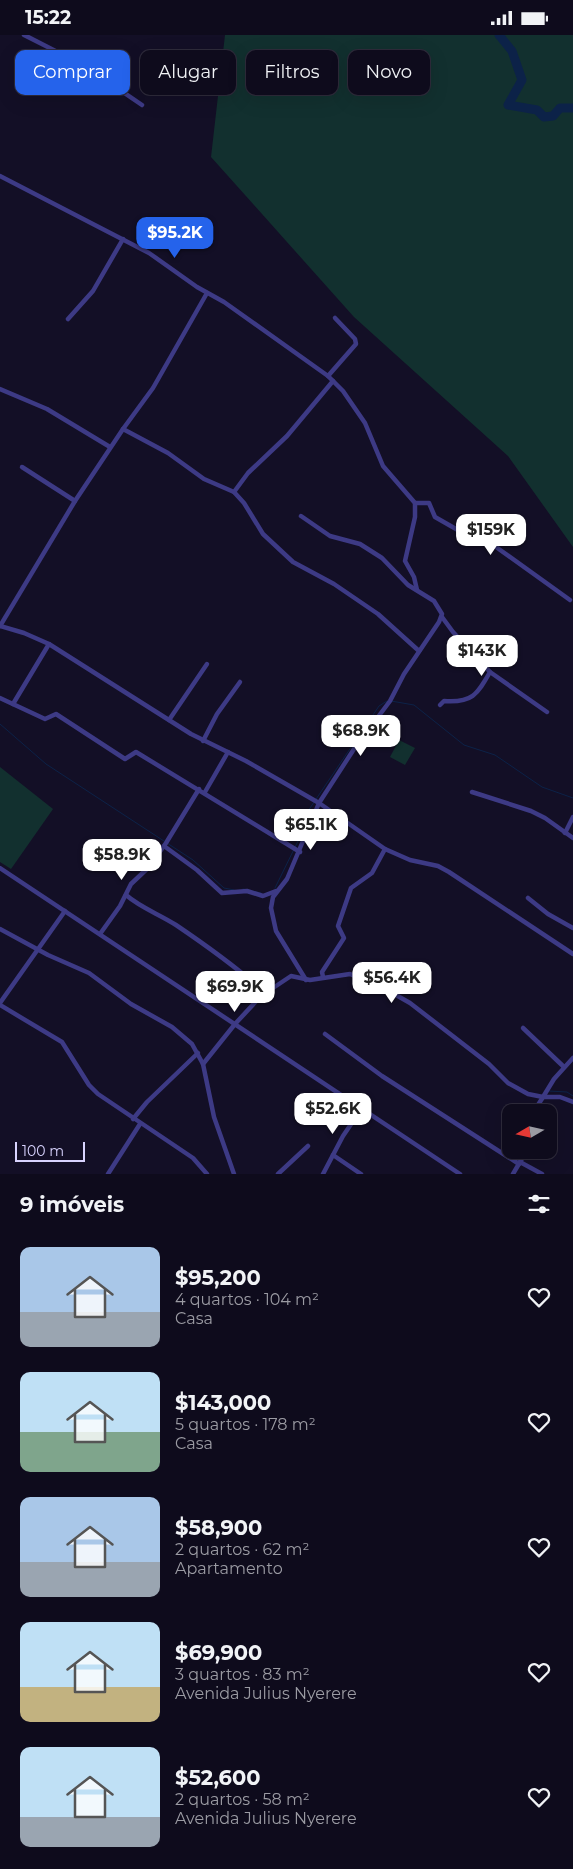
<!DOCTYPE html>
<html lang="pt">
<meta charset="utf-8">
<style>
:root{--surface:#0e0b1c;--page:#1c1929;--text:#f1f3f6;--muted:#9b9ba3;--line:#2e2b3b;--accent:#2563eb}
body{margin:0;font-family:Montserrat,sans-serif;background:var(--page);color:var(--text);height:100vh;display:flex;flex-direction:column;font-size:19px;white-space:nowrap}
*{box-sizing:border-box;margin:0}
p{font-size:16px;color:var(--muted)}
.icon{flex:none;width:28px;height:28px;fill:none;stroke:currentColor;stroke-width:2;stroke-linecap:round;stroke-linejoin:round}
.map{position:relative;height:1139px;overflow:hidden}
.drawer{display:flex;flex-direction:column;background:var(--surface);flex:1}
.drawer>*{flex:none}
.banner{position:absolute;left:15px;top:15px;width:544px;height:45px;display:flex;gap:10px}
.needle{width:32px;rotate:261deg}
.buttons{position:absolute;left:502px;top:1069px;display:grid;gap:10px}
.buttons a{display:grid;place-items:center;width:55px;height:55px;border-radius:10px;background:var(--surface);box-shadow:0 5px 20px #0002,0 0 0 1px var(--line);font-size:25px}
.scale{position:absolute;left:15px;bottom:12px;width:70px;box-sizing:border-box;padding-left:5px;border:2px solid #d9d4ff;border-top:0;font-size:14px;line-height:18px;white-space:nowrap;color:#d9d4ff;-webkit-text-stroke:4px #130f26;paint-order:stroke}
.price{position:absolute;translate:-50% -42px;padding:0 11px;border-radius:10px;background:#fff;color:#222;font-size:16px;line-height:32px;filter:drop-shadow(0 1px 2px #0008)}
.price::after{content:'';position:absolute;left:50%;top:30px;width:15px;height:11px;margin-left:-8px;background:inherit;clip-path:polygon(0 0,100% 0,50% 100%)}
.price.selected{background:var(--accent);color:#fff}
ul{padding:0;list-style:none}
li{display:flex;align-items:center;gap:15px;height:125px;padding:0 20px}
li span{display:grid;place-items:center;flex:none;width:140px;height:100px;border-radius:10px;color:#555}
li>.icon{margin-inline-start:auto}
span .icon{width:60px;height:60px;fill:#fffc;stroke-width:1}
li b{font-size:21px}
h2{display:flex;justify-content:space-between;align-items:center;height:60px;padding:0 20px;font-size:21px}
.tag{padding:0 18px;border-radius:10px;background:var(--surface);box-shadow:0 5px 20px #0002,0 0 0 1px var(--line);font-size:18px;line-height:45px}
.tag.selected{background:var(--accent);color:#fff}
.status{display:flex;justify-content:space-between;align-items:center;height:35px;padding:0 25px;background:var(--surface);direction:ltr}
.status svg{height:14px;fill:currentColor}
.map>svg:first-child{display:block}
.green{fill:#12302f}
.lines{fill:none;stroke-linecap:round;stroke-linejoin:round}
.stream{stroke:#0c2248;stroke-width:1}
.river{stroke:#0c2248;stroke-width:9}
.minor{stroke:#3d3a85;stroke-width:4.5}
</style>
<div class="status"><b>15:22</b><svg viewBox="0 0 49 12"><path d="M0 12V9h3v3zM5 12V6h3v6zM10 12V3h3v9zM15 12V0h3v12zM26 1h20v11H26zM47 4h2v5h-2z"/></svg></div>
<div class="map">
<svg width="573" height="1139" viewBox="0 0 573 1139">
<rect width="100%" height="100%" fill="#130f26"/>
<g class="green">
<path d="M225 0H573V512L508 421 354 282 211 122Z"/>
<path d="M399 705 415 713 405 730 390 722Z"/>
<path d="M0 732 53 774 11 834 0 827Z"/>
</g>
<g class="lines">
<g class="stream">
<path d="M391 666 414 670 464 710 495 720 542 752 573 763"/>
<path d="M0 689 46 729 193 825 224 853 234 855"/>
<path d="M275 853 301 800 308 776 379 671 387 666"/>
<path d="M243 854 261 858"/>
<path d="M548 1056 567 1057 573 1061"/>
</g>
<path class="river" d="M499 0 512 16 522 45 508 70 537 75 544 82 553 81 560 73H573"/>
<g class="minor">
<path d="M24 0C66 20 104 43 142 70"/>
<path d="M0 141 149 218 197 252 224 267 328 341 343 356 365 388 383 431 415 468V482L405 526 414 542 417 555"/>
<path d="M68 284 93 256 123 204"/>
<path d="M328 341 356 309 355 304 335 283"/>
<path d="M0 354 47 374 110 412"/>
<path d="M123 394 168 418 204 444 234 457 244 468 263 499 293 527 334 549 378 579 419 616"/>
<path d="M22 432 75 466"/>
<path d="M234 457 248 438 287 401 333 346"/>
<path d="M415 468H429L435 482 463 498 496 512 570 565"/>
<path d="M301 481 330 501 360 509 382 523 408 550 434 566 442 579 439 587 404 639 390 666 354 714 319 768 287 844 273 862 271 873 276 896 306 945"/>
<path d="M442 582 453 597 490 637 547 677"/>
<path d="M0 591 24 598 49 609 191 699 246 726 319 768 385 814 410 825 438 831 449 837 573 919"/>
<path d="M0 591 75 466 123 394 153 353 207 258"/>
<path d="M0 663 45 684 56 679 125 724 136 717 300 817"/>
<path d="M13 669 49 609"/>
<path d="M440 670 444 666C472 668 477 660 490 637"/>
<path d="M169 685 207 629"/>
<path d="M203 706 217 679 240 647"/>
<path d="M205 757 228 717"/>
<path d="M472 757 531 776 545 783 573 803"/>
<path d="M565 798 573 782"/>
<path d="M164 811 197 835 222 858 247 856 263 861 276 856"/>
<path d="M0 833 460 1139"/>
<path d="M126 860C141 873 159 879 176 890 207 911 237 932 265 958"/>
<path d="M528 863 548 879 573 893"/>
<path d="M0 894 48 920 89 938 131 969 172 992 192 1009 203 1029 214 1082 234 1139"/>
<path d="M100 899 120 871 131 849 149 832 166 808 199 754"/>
<path d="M323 942 322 937 344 903 338 891 351 853 372 838 385 814"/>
<path d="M0 968 65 876"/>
<path d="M0 970 62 1007 89 1050 98 1059 193 1123 207 1139"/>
<path d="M523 993 564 1032"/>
<path d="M325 999 382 1041 519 1129"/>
<path d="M573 1023 554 1044 543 1062H560L573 1067"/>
<path d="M203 1029 235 989 261 961 291 941 310 945 350 939 389 956 410 968 489 1029 508 1048 528 1059 543 1062 533 1078"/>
<path d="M133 1084 147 1067 198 1018"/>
<path d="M333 1120 361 1139"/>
<path d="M520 1127 527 1115"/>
<path d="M108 1139 140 1089"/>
<path d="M278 1139 308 1111"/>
<path d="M323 1139 343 1101 362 1073"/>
<path d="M513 1139 520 1127 542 1139"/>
</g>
</g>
</svg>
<div class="buttons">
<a><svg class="needle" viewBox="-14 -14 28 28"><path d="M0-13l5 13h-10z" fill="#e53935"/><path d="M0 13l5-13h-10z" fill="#9b9ba3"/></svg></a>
</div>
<div class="scale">100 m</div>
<b class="price selected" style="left:175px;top:224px">$95.2K</b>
<b class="price" style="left:491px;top:521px">$159K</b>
<b class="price" style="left:482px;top:642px">$143K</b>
<b class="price" style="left:361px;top:722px">$68.9K</b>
<b class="price" style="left:311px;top:816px">$65.1K</b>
<b class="price" style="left:122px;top:846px">$58.9K</b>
<b class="price" style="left:392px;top:969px">$56.4K</b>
<b class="price" style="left:235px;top:978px">$69.9K</b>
<b class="price" style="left:333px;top:1100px">$52.6K</b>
<div class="banner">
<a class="tag selected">Comprar</a>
<a class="tag">Alugar</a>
<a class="tag">Filtros</a>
<a class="tag">Novo</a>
</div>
</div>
<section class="drawer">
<h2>9 imóveis<svg class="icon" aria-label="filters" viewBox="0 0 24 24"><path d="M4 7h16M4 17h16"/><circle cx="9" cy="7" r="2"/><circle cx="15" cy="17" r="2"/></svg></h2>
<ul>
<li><span style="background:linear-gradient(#a9c7e8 65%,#9aa5b1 0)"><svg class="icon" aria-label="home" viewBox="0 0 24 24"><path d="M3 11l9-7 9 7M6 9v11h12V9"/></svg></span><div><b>$95,200</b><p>4 quartos · 104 m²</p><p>Casa</p></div><svg class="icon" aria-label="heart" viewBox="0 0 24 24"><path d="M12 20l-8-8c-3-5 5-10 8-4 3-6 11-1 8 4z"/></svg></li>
<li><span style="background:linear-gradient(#bfe0f5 60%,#7fa58c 0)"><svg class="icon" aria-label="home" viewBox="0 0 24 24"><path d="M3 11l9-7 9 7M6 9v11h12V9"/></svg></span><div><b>$143,000</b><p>5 quartos · 178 m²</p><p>Casa</p></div><svg class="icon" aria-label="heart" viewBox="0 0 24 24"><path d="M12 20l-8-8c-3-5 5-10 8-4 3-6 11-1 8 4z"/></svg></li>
<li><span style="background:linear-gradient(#a9c7e8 65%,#9aa5b1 0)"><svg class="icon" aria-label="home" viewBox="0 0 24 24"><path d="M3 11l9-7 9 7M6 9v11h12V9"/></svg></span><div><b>$58,900</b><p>2 quartos · 62 m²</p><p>Apartamento</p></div><svg class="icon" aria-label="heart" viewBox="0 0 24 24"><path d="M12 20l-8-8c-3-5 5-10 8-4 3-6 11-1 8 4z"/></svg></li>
<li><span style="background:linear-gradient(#bfe0f5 65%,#c2b280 0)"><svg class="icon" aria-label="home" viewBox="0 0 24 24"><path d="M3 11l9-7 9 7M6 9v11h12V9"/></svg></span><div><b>$69,900</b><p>3 quartos · 83 m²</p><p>Avenida Julius Nyerere</p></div><svg class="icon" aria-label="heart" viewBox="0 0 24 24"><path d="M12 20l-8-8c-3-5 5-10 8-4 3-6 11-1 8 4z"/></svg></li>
<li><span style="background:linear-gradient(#bfe0f5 70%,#9aa5b1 0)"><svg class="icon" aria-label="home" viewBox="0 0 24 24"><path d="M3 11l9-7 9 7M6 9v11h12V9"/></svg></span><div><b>$52,600</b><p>2 quartos · 58 m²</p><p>Avenida Julius Nyerere</p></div><svg class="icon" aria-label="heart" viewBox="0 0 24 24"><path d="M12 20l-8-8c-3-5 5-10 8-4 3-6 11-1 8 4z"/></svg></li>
</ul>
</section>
